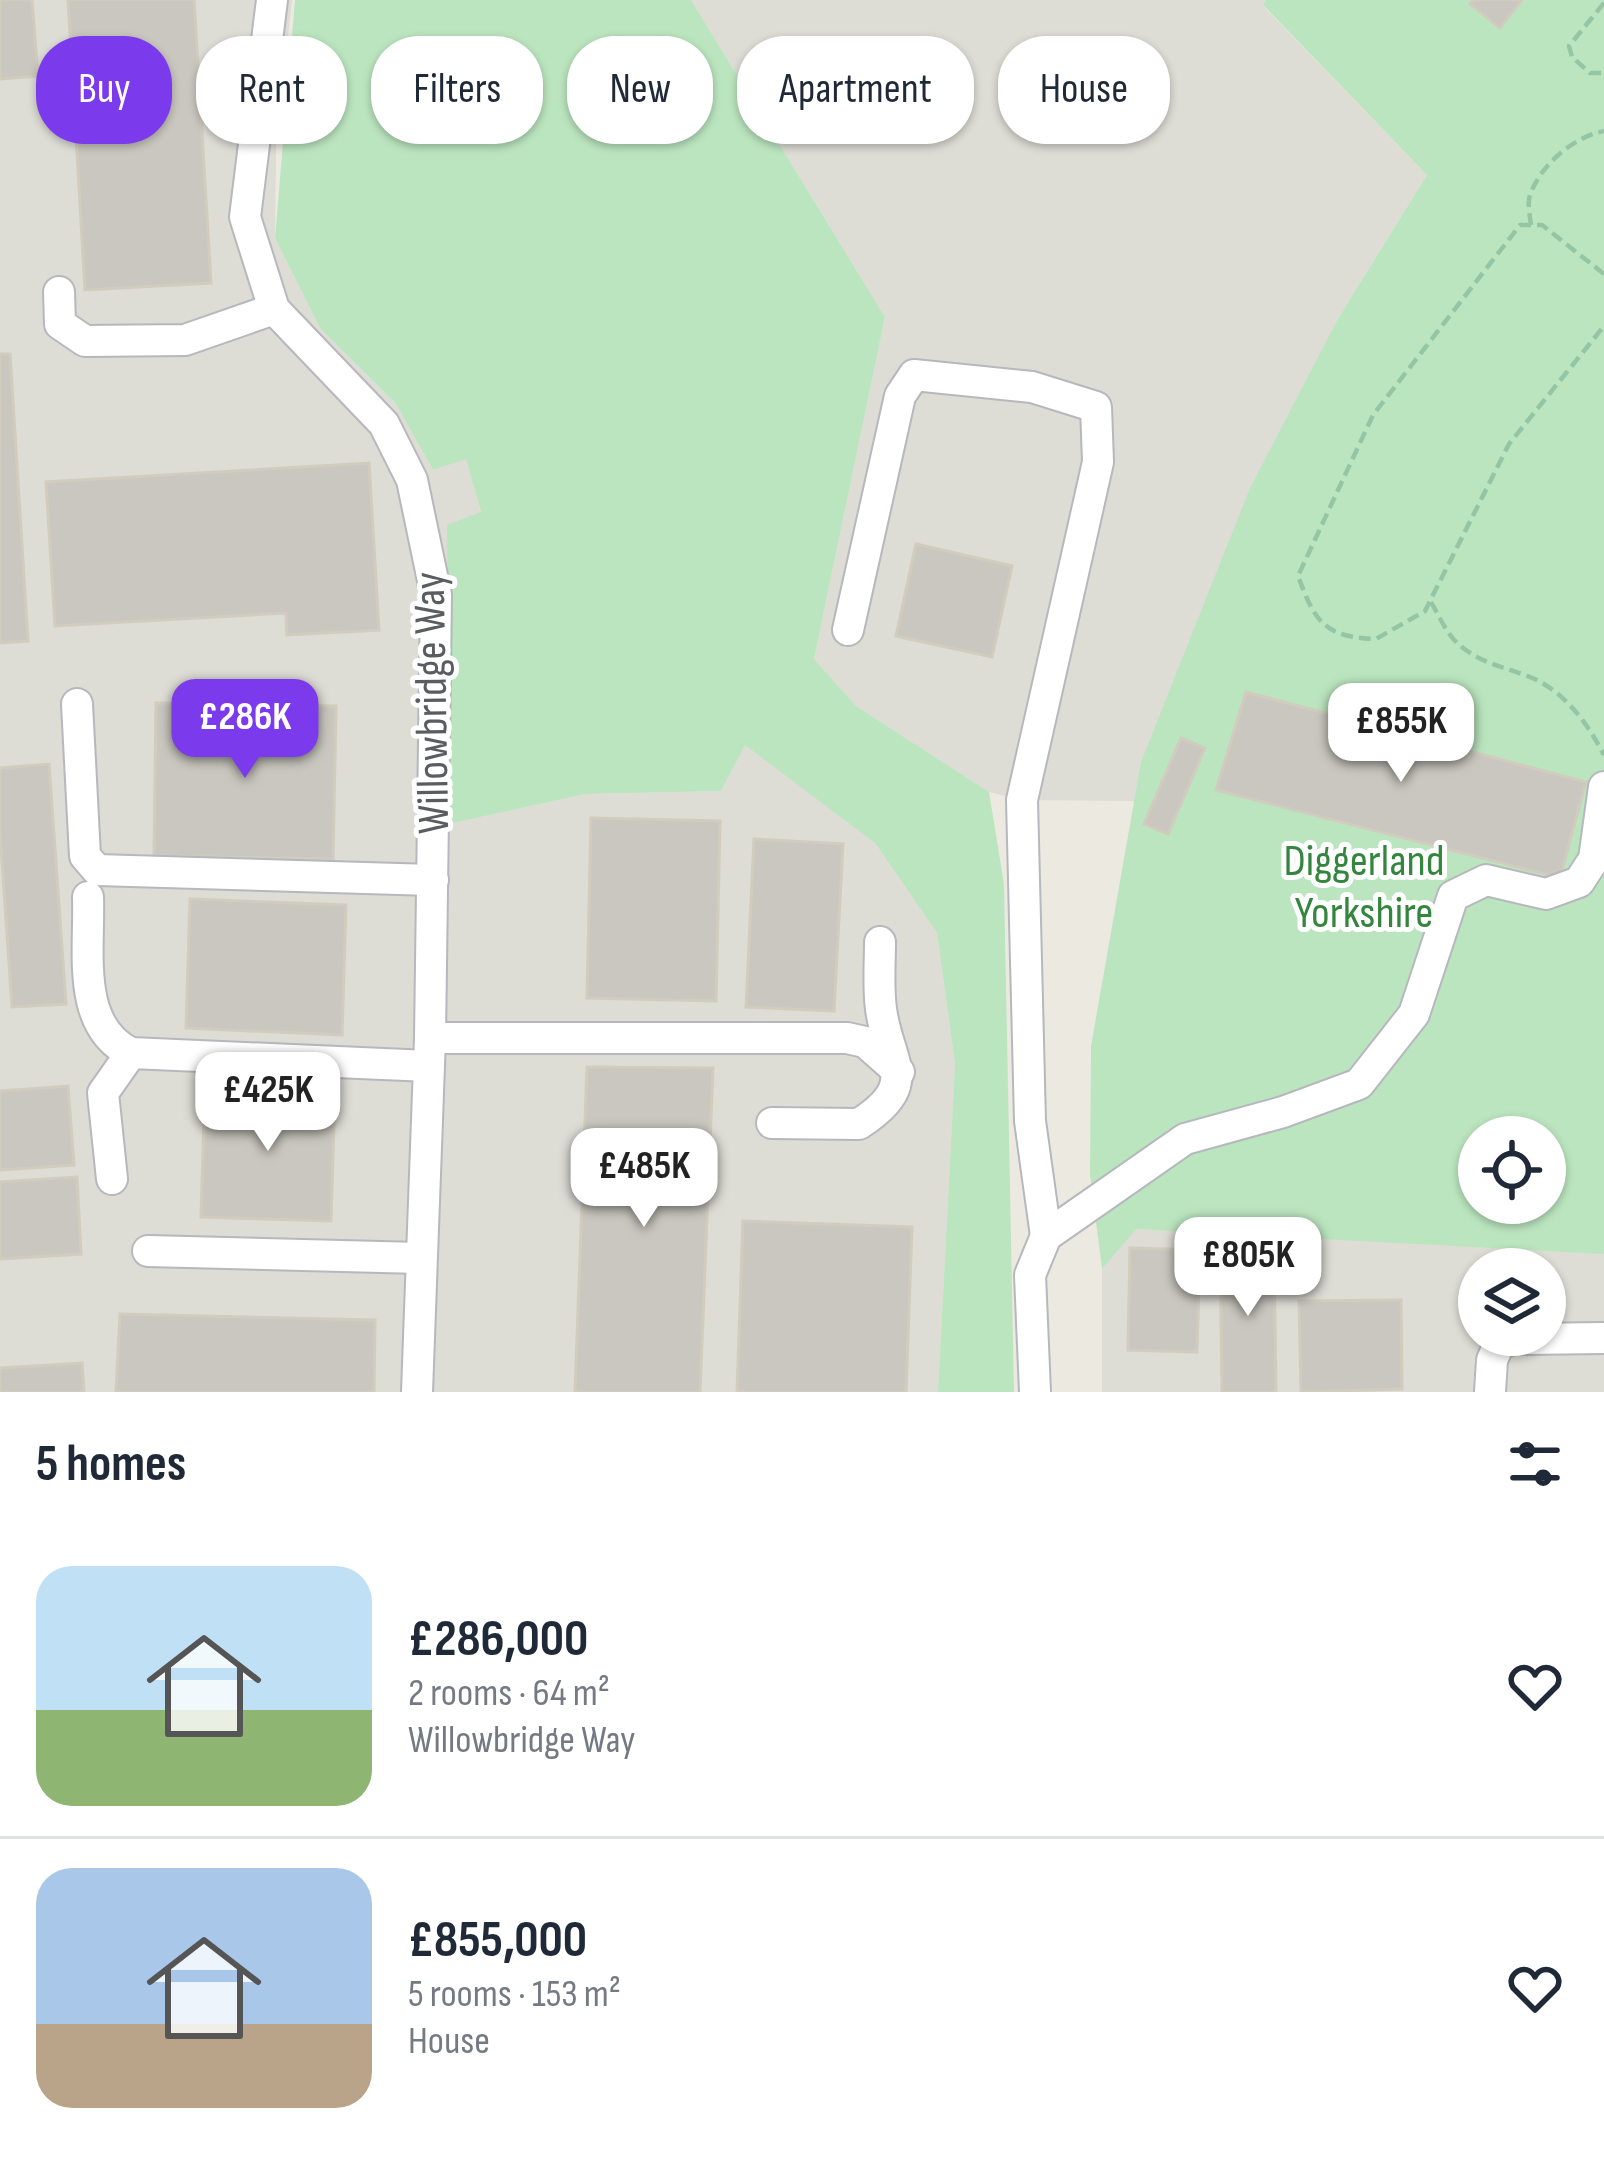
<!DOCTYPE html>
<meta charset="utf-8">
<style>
:root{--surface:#fff;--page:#f2f2f3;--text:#1f2937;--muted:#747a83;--line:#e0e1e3;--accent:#7c3aed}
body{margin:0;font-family:"Sofia Sans Condensed",sans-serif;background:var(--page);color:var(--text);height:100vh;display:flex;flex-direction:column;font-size:45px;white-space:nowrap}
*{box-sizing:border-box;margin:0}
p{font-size:39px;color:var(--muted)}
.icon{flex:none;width:66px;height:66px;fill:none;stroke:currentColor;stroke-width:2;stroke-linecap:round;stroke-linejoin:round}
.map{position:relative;height:1392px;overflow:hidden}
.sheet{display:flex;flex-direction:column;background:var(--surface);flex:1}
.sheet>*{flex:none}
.hud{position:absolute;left:36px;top:36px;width:1533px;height:108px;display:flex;gap:24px}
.buttons{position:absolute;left:1458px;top:1116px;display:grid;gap:24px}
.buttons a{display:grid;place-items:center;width:108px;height:108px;border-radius:50%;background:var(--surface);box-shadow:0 3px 9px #0004;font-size:60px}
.price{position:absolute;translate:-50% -102px;padding:0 27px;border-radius:24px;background:#fff;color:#222;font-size:39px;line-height:78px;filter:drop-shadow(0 3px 6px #0008)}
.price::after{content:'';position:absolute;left:50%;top:72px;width:36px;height:27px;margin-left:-18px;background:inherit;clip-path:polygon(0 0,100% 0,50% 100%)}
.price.selected{background:var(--accent);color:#fff}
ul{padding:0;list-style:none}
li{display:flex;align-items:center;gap:36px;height:300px;padding:0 36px}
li+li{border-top:3px solid var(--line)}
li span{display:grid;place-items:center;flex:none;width:336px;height:240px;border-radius:36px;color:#555}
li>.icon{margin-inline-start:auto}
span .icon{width:144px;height:144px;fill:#fffc;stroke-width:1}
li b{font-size:51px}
h2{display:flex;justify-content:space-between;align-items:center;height:144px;padding:0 36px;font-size:51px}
.pill{padding:0 42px;border-radius:48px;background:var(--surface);box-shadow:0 3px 9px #0004;font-size:42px;line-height:108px}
.pill.selected{background:var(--accent);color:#fff}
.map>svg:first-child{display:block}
.industrial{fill:#dddcd5;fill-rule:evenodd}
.green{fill:#bbe5bf;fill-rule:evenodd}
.building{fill:#c9c7bf;stroke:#d1ccbe;stroke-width:3}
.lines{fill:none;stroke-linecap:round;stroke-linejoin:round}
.minor-casing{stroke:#b6b8bd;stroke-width:34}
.path{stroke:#94c6a6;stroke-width:4.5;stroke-dasharray:12 6;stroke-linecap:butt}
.minor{stroke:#fff;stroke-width:30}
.labels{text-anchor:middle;stroke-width:10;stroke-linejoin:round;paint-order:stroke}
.street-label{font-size:45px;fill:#595c61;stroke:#fff}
.park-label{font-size:45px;fill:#34853e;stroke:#fff}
</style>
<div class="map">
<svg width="1604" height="1392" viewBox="0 0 1604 1392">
<rect width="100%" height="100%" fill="#eceae0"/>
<g class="industrial">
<path d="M0 0H292L276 148 275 238 320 328 396 404 433 470 466 458 481 513 449 824 585 794 721 791 745 744 875 843 937 933 955 1064 938 1392H0Z"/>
<path d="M691 0H1266L1263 6 1427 175 1339 317 1141 762 1135 801 1022 800 989 792 856 706 814 659 885 317Z"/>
<path d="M1135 1229 1604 1248V1392H1102V1269ZM1479 1269H1545V1335H1479Z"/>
</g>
<g class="green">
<path d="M295 0H691L885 317 814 659 856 706 989 792 1004 884 1014 1392H938L955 1064 937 933 875 843 745 745 721 791 585 794 449 824 447 525 481 512 466 459 433 470 396 404 320 328 275 238Z"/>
<path d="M1266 0H1604V1254L1136 1229 1102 1269 1090 1174 1091 1046 1141 762 1250 488 1339 317 1427 175 1263 5ZM1479 1137H1545V1203H1479Z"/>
</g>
<g class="building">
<path d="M0 0H32L38 76 0 79Z"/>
<path d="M68 0H194L211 283 85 290Z"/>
<path d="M1474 0H1522L1500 28 1470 4Z"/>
<path d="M0 354H10L28 641 0 643Z"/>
<path d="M369 463 379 630 287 635 286 613 55 626 46 482Z"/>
<path d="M916 544 1012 566 992 657 896 636Z"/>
<path d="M1246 692 1586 782 1560 878 1216 790Z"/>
<path d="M156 703 336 706 333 859 154 856Z"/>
<path d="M1181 738 1205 748 1168 834 1144 824Z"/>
<path d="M49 764 66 1004 12 1007 0 832V768Z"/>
<path d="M591 818 720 821 716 1001 587 998Z"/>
<path d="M754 839 843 844 834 1011 746 1007Z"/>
<path d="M190 899 346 905 342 1035 186 1028Z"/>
<path d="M587 1067 713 1068 700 1392H575Z"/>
<path d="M68 1086 74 1165 0 1170V1091Z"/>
<path d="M205 1086 335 1090 331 1221 201 1217Z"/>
<path d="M77 1177 81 1254 0 1259V1182Z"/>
<path d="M743 1221 912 1227 906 1392H737Z"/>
<path d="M1220 1246H1274L1276 1392H1222Z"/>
<path d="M1130 1248 1200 1250 1197 1352 1128 1350Z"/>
<path d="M1401 1300 1402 1389 1301 1392 1299 1301Z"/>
<path d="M120 1314 375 1320 374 1392H116Z"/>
<path d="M82 1363 84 1392H0V1368Z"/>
</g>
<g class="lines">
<g class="minor-casing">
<g id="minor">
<path d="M272 0 245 217 274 309 384 424 412 480 436 595 430 1038 417 1392"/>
<path d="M59 292 60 324 85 341 185 340 274 309"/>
<path d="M848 630 900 396 914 375 1032 387 1096 407 1098 462 1022 800 1030 1121 1046 1236"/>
<path d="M77 704 85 856 97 870 433 880"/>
<path d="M88 897C90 950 75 1026 131 1053L429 1066"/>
<path d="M430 1038H847L865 1042 899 1072"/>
<path d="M772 1123 859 1124C922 1084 888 1063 881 1009 878 987 880 964 880 942"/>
<path d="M112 1179 103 1093 131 1053"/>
<path d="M148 1251 420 1258"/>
<path d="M1035 1392 1030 1275 1046 1236 1185 1139 1283 1112 1359 1084 1414 1014 1453 896 1486 880 1546 894 1579 882 1594 859 1604 787"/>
<path d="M1490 1392 1492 1360 1499 1344 1513 1339 1604 1338"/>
</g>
</g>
<g class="path">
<path d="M1604 3 1569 46 1572 57 1590 73H1604"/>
<path d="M1531 225C1530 216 1527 203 1530 195 1541 164 1574 137 1604 131"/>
<path d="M1604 274 1542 225H1520L1373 415 1298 576C1315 621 1323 637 1376 639L1425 611 1509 444 1604 326"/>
<path d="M1431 602C1439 616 1446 632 1457 643 1478 662 1500 666 1525 675 1562 688 1587 722 1604 755"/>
</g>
<use href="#minor" class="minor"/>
</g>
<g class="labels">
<g class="street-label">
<text transform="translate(430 703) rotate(-91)" y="16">Willowbridge Way</text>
</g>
<g class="park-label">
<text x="1364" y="875">Diggerland<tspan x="1364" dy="52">Yorkshire</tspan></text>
</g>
</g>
</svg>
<div class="buttons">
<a><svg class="icon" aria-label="locate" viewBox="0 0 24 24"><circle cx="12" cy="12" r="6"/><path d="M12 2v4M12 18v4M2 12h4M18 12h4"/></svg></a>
<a><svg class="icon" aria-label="layers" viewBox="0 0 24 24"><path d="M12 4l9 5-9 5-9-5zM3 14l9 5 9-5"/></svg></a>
</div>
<b class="price selected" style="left:245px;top:781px">£286K</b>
<b class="price" style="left:1401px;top:785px">£855K</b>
<b class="price" style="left:268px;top:1154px">£425K</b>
<b class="price" style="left:644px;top:1230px">£485K</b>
<b class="price" style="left:1248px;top:1319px">£805K</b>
<div class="hud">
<a class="pill selected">Buy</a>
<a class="pill">Rent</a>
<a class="pill">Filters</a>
<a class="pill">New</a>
<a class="pill">Apartment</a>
<a class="pill">House</a>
</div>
</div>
<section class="sheet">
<h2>5 homes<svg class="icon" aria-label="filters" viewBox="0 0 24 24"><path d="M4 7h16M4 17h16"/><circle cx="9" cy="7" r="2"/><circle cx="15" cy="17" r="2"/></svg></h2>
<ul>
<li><span style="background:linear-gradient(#bfe0f5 60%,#8fb573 0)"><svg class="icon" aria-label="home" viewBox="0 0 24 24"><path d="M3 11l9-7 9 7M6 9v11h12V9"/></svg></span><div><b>£286,000</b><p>2 rooms · 64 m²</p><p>Willowbridge Way</p></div><svg class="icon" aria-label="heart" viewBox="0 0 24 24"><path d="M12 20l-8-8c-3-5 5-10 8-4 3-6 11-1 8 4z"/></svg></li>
<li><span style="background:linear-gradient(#a9c7e8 65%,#b9a48a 0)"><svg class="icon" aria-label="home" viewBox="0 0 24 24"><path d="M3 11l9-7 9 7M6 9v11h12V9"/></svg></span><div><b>£855,000</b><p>5 rooms · 153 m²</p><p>House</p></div><svg class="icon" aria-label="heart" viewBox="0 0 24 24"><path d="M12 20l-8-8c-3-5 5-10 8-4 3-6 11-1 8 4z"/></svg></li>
</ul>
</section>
